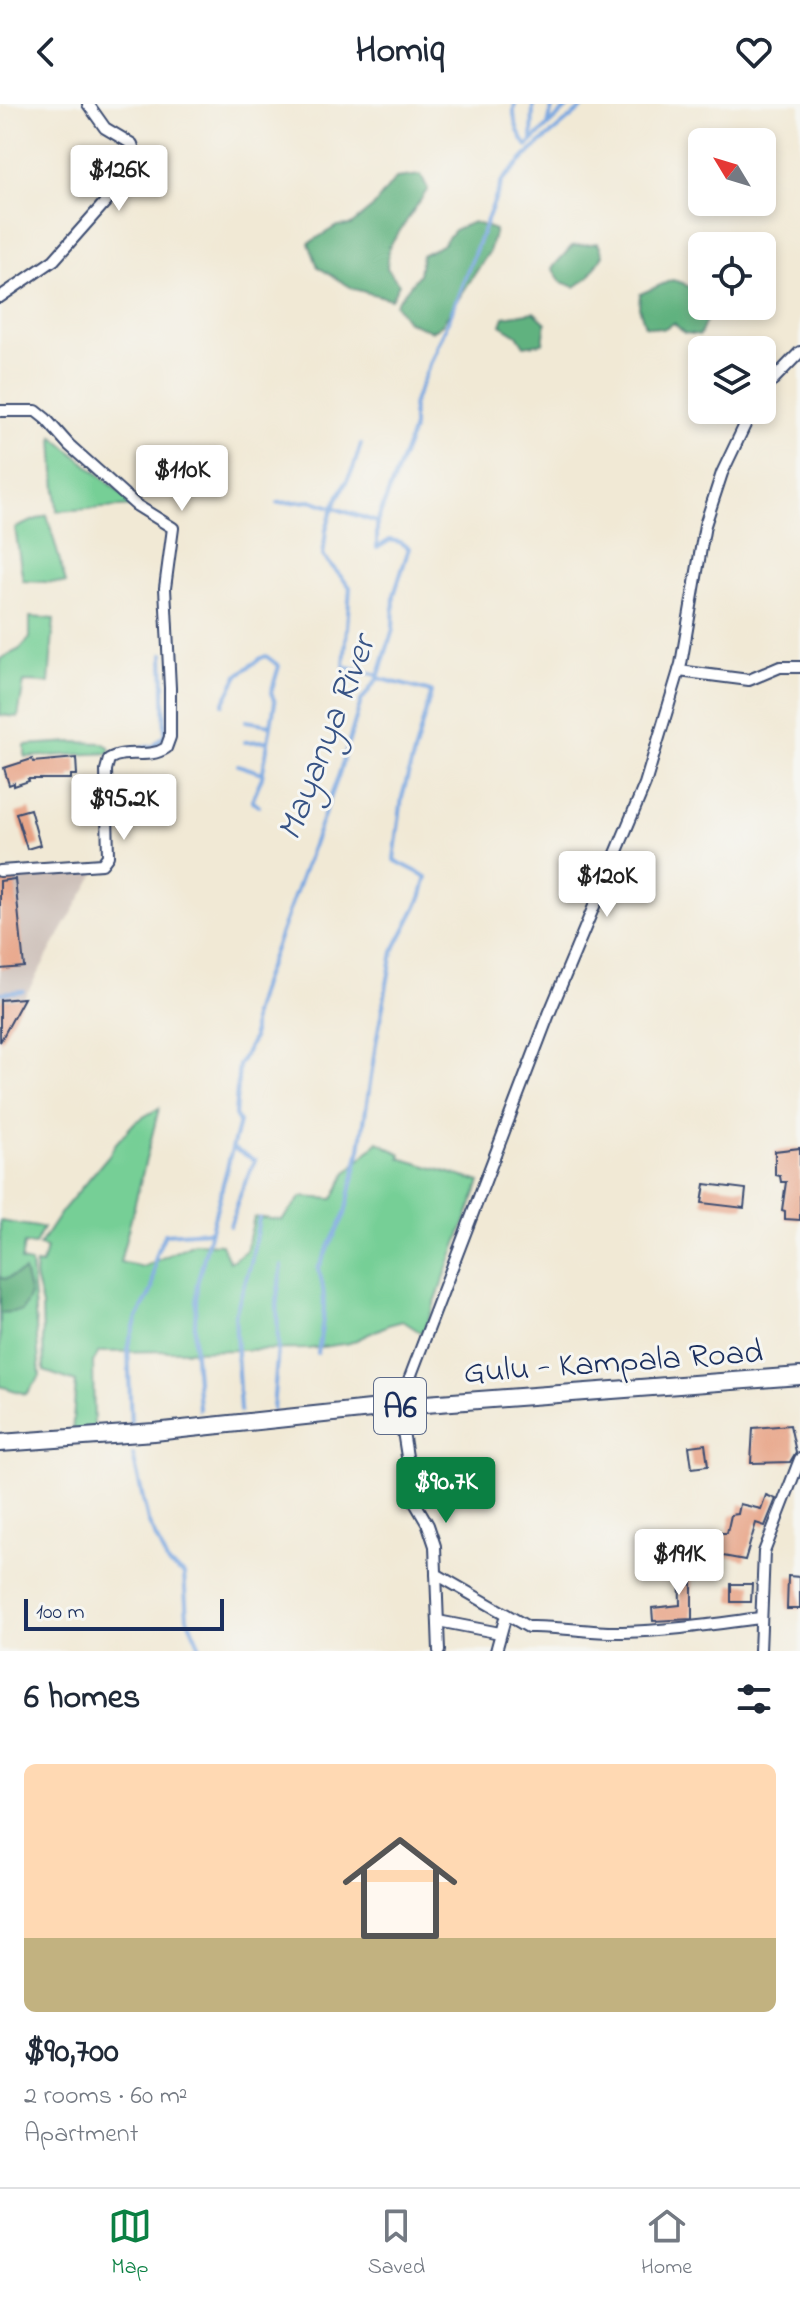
<!DOCTYPE html>
<meta charset="utf-8">
<style>
:root{--surface:#fff;--page:#f2f2f3;--text:#1f2937;--muted:#747a83;--line:#e0e1e3;--accent:#0b8043}
body{margin:0;font-family:"Indie Flower",sans-serif;background:var(--page);color:var(--text);height:100vh;display:flex;flex-direction:column;font-size:30px;white-space:nowrap}
*{box-sizing:border-box;margin:0}
p{font-size:26px;color:var(--muted)}
.icon{flex:none;width:44px;height:44px;fill:none;stroke:currentColor;stroke-width:2;stroke-linecap:round;stroke-linejoin:round}
.map{position:relative;height:1547px;overflow:hidden}
.drawer{display:flex;flex-direction:column;background:var(--surface);flex:1}
.drawer>*{flex:none}
.needle{width:52px;rotate:308deg}
.fabs{position:absolute;left:688px;top:24px;display:grid;gap:16px}
.fabs a{display:grid;place-items:center;width:88px;height:88px;border-radius:12px;background:var(--surface);box-shadow:0 4px 12px #0003;font-size:40px}
.scale{position:absolute;left:24px;bottom:20px;width:200px;box-sizing:border-box;padding-left:8px;border:4px solid #1b2f5e;border-top:0;font-size:22px;line-height:28px;white-space:nowrap;color:#1b2f5e;-webkit-text-stroke:6px #f6f6f2;paint-order:stroke}
.price{position:absolute;translate:-50% -68px;padding:0 18px;border-radius:8px;background:#fff;color:#222;font-size:26px;line-height:52px;filter:drop-shadow(0 2px 4px #0008)}
.price::after{content:'';position:absolute;left:50%;top:48px;width:24px;height:18px;margin-left:-12px;background:inherit;clip-path:polygon(0 0,100% 0,50% 100%)}
.price.on{background:var(--accent);color:#fff}
ul{padding:0;list-style:none}
li{display:grid;align-content:center;gap:16px;height:424px;padding:0 24px}
li span{display:grid;place-items:center;height:248px;border-radius:12px;color:#555}
li>.icon{margin-inline-start:auto}
span .icon{width:144px;height:144px;fill:#fffc;stroke-width:1}
li b{font-size:34px}
h2{display:flex;justify-content:space-between;align-items:center;height:96px;padding:0 24px;font-size:34px}
header{display:flex;justify-content:space-between;align-items:center;height:104px;padding:0 24px;background:var(--surface);font-size:36px;font-weight:700}
.tabs{display:flex;justify-content:space-around;align-items:center;height:112px;border-top:2px solid var(--line);background:var(--surface);font-size:22px;color:var(--muted)}
.tabs a{display:grid;justify-items:center;gap:4px}
.tabs .on{color:var(--accent)}
.map>svg:first-child{display:block}
.industrial{fill:#cec1ba}
.green{fill:#76cf96;stroke:#487f7a;stroke-width:2}
.forest{fill:#60b27f;stroke:#3e706e;stroke-width:2}
.lines{fill:none;stroke-linecap:round;stroke-linejoin:round}
.stream{stroke:#77a6e0;stroke-width:4}
.building{fill:#e7a183}
.street-casing{stroke:#3b4b70;stroke-width:14}
.primary-casing{stroke:#3b4b70;stroke-width:20}
.street{stroke:#fff;stroke-width:10}
.primary{stroke:#fff;stroke-width:16}
.labels{text-anchor:middle;stroke-width:6;stroke-linejoin:round;paint-order:stroke}
.shield{fill:#f6f6f2;stroke:#5d6b8a;stroke-width:2}
.shield-label{font-size:32px;font-weight:bold;fill:#1b2f5e}
.street-label{font-size:34px;fill:#1b2f5e;stroke:#f6f6f2}
.water-label{font-size:36px;font-style:italic;fill:#375385;stroke:#f6f6f2}
</style>
<header><svg class="icon" aria-label="back" viewBox="0 0 24 24"><path d="M15 5l-7 7 7 7"/></svg>Homiq<svg class="icon" aria-label="heart" viewBox="0 0 24 24"><path d="M12 20l-8-8c-3-5 5-10 8-4 3-6 11-1 8 4z"/></svg></header>
<div class="map">
<svg width="800" height="1547" viewBox="0 0 800 1547">
<rect width="100%" height="100%" fill="#f6f6f2"/>
<filter id="ink" filterUnits="userSpaceOnUse"><feTurbulence type="fractalNoise" baseFrequency=".0125" numOctaves="2"/><feDisplacementMap in="SourceGraphic" scale="16" xChannelSelector="R" yChannelSelector="G"/><feConvolveMatrix kernelMatrix="1 2 1 2 8 2 1 2 1" color-interpolation-filters="sRGB"/></filter>
<filter id="wash" filterUnits="userSpaceOnUse"><feTurbulence type="fractalNoise" baseFrequency=".006" numOctaves="4" result="noise"/><feDisplacementMap in="SourceGraphic" scale="32" xChannelSelector="R" yChannelSelector="G"/><feGaussianBlur stdDeviation="1.8" result="paint"/><feColorMatrix in="noise" values="0 0 0 0 0 0 0 0 0 0 0 0 0 0 0 0 0 1.4 0 .05"/><feComposite in="paint" operator="in"/></filter>
<g filter="url(#wash)">
<rect width="100%" height="100%" fill="#f1e9d5"/>
<path class="industrial" d="M97 766 54 840 0 938V771Z"/>
<g class="green">
<path d="M53 332 136 402 57 407Z"/>
<path d="M47 411 66 479 23 477 15 424Z"/>
<path d="M30 513 54 515 49 579 24 578 18 613 0 611V555L20 545 30 534Z"/>
<path d="M73 638 102 639 109 643 110 649 25 653V641Z"/>
<path d="M159 1004 120 1158 143 1163 194 1139 221 1140 230 1158 246 1147 254 1113 282 1116 301 1093 333 1095 347 1068 378 1038 401 1050 400 1054 480 1078 423 1230 403 1217 388 1221 350 1239 308 1245 99 1248 93 1258 94 1326 72 1330 76 1278 44 1267 42 1202 35 1172 36 1160 42 1161 46 1144 39 1142 62 1107 109 1051 116 1039 135 1018Z"/>
<path d="M0 1117 43 1124 35 1141 24 1140 21 1157 31 1159 40 1272 26 1290 0 1282V1209L6 1175 0 1174Z"/>
</g>
<g class="forest">
<path d="M421 71 428 85 389 143 387 164 399 180 391 195 354 185 318 163 309 139 337 122 351 121 372 104 396 74Z"/>
<path d="M473 118 495 126 489 148 442 220 432 227 407 217 395 200 419 170 422 151 442 141 454 126Z"/>
<path d="M598 139 603 151 589 173 575 183 561 178 552 164 572 142Z"/>
<path d="M672 176 683 179 694 187 702 182V202H706V217L700 231 684 229 674 219 663 225 645 222 639 203 640 190Z"/>
<path d="M534 208 546 219 543 239 524 242 517 231 501 221 504 213Z"/>
<path d="M24 1167 30 1191 22 1207 0 1209V1174L6 1175Z"/>
</g>
<g class="lines">
<g class="stream">
<path d="M515 0C511 12 519 32 527 42"/>
<path d="M548 21 553 0"/>
<path d="M532 37 533 0"/>
<path d="M527 42 571 0"/>
<path d="M361 340 353 365 333 403 326 426 323 452 350 483 344 563 378 571"/>
<path d="M277 399 313 397 377 418"/>
<path d="M164 457 165 443"/>
<path d="M161 482V501"/>
<path d="M223 600 238 571 261 554 266 552 279 562 271 589 275 598 262 673 252 696 259 702"/>
<path d="M246 617 271 621"/>
<path d="M245 638 267 637"/>
<path d="M132 645 154 642 165 631 163 550"/>
<path d="M238 661 262 669"/>
<path d="M0 889 23 887"/>
<path d="M230 1122 241 1088 255 1056 232 1044"/>
<path d="M318 1249C322 1222 329 1192 318 1165L345 1110 360 1045 376 939 393 848 421 794 427 773 394 756 402 693 431 588 378 574"/>
<path d="M199 1305 194 1238 197 1180 239 1018 235 1011 239 961 253 935V911L262 880 339 670 361 597 378 574 393 525 394 491 409 444 400 438 390 436 377 444V418L413 326V300L449 215 502 77 531 47 587 0"/>
<path d="M273 1305 278 1243 277 1193 282 1162"/>
<path d="M240 1307 235 1210 251 1159 259 1114"/>
<path d="M131 1323 128 1241 137 1214 152 1186 156 1150 165 1130 209 1127"/>
<path d="M133 1351 148 1417 168 1460 184 1470 187 1513 202 1547"/>
</g>
</g>
<g id="blocks">
<g class="building">
<path d="M76 654 77 671H71V675H28L29 677 14 682V679L9 681 4 664 32 655 33 658Z"/>
<path d="M30 705 40 741 27 745 16 709Z"/>
<path d="M15 775 24 863 0 865V777Z"/>
<path d="M24 894 0 938V896Z"/>
<path d="M800 1044V1116L785 1115V1107L782 1106 786 1078H781L780 1072 775 1071V1047Z"/>
<path d="M705 1080 746 1085 744 1104 702 1099Z"/>
<path d="M790 1321 796 1348 790 1358 751 1359 753 1324Z"/>
<path d="M705 1340 708 1362 692 1364 689 1342Z"/>
<path d="M766 1391 776 1395 765 1422 756 1419 745 1456 712 1450 714 1429H727L731 1411 738 1410 740 1400 761 1405Z"/>
<path d="M679 1455H692V1515L653 1517 652 1504 680 1501Z"/>
<path d="M788 1472 800 1473V1505H787Z"/>
<path d="M731 1480H752L751 1498H731Z"/>
</g>
</g>
</g>
<g filter="url(#ink)">
<use href="#blocks" fill-opacity="0" stroke="#3b4b70" stroke-width="2"/>
<g class="lines">
<g class="street-casing">
<g id="street">
<path d="M0 193 54 156 123 78C131 65 139 55 132 40L105 24 88 0"/>
<path d="M762 287 800 248"/>
<path d="M0 307H36L46 315 69 341 136 401 173 424 165 484 170 584V633L166 644C148 656 127 644 109 655L106 666 108 752 102 760 0 767"/>
<path d="M679 567 749 576 780 563H800"/>
<path d="M436 1470 528 1523C559 1522 591 1529 622 1528 668 1527 714 1520 760 1514"/>
<path d="M438 1517 500 1529"/>
<path d="M439 1547 435 1442 428 1421 414 1397 399 1302 549 910 645 680 681 560 705 421 722 369 752 306"/>
<path d="M496 1547 506 1511"/>
<path d="M760 1547 764 1448 800 1355"/>
</g>
</g>
<g class="primary-casing">
<path id="primary" d="M0 1339 154 1328 399 1302 800 1272"/>
</g>
<use href="#street" class="street"/>
<use href="#primary" class="primary"/>
</g>
</g>
<g class="labels">
<rect class="shield" x="374" y="1274" width="52" height="56" rx="6"/>
<g class="shield-label">
<text x="400" y="1313">A6</text>
</g>
<g class="street-label">
<text transform="translate(613 1256) rotate(-4)" y="12">Gulu - Kampala Road</text>
</g>
<g class="water-label">
<text transform="translate(324 633) rotate(-69)" y="13">Mayanya River</text>
</g>
</g>
</svg>
<div class="fabs">
<a><svg class="needle" viewBox="-14 -14 28 28"><path d="M0-13l5 13h-10z" fill="#e53935"/><path d="M0 13l5-13h-10z" fill="#747a83"/></svg></a>
<a><svg class="icon" aria-label="locate" viewBox="0 0 24 24"><circle cx="12" cy="12" r="6"/><path d="M12 2v4M12 18v4M2 12h4M18 12h4"/></svg></a>
<a><svg class="icon" aria-label="layers" viewBox="0 0 24 24"><path d="M12 4l9 5-9 5-9-5zM3 14l9 5 9-5"/></svg></a>
</div>
<div class="scale">100 m</div>
<b class="price" style="left:119px;top:109px">$126K</b>
<b class="price" style="left:182px;top:409px">$110K</b>
<b class="price" style="left:124px;top:738px">$95.2K</b>
<b class="price" style="left:607px;top:815px">$120K</b>
<b class="price on" style="left:446px;top:1421px">$90.7K</b>
<b class="price" style="left:679px;top:1493px">$191K</b>
</div>
<section class="drawer">
<h2>6 homes<svg class="icon" aria-label="filters" viewBox="0 0 24 24"><path d="M4 7h16M4 17h16"/><circle cx="9" cy="7" r="2"/><circle cx="15" cy="17" r="2"/></svg></h2>
<ul>
<li><span style="background:linear-gradient(#ffd9b3 70%,#c2b280 0)"><svg class="icon" aria-label="home" viewBox="0 0 24 24"><path d="M3 11l9-7 9 7M6 9v11h12V9"/></svg></span><div><b>$90,700</b><p>2 rooms · 60 m²</p><p>Apartment</p></div></li>
</ul>
</section>
<nav class="tabs">
<a class="on"><svg class="icon" aria-label="map" viewBox="0 0 24 24"><path d="M3 6l6-2 6 2 6-2v14l-6 2-6-2-6 2zM9 4v14M15 6v14"/></svg>Map</a>
<a><svg class="icon" aria-label="saved" viewBox="0 0 24 24"><path d="M7 4h10v16l-5-4-5 4z"/></svg>Saved</a>
<a><svg class="icon" aria-label="home" viewBox="0 0 24 24"><path d="M3 11l9-7 9 7M6 9v11h12V9"/></svg>Home</a>
</nav>
